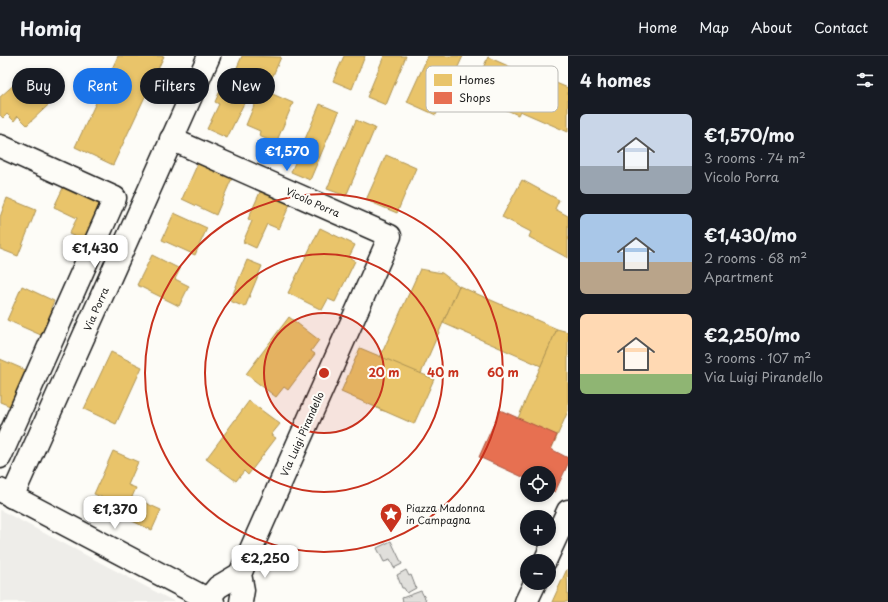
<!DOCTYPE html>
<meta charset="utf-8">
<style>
:root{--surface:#171b24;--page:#20242c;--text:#f1f3f6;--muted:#9ea1a6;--line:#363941;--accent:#1a73e8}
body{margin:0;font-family:"Playpen Sans",sans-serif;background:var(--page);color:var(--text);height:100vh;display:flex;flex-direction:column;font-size:15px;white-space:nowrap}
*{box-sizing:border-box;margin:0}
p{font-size:13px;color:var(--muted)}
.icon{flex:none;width:22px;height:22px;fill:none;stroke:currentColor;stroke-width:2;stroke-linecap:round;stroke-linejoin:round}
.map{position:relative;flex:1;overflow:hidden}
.sheet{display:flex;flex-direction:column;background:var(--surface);width:320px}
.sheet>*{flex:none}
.top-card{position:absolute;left:12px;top:12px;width:380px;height:36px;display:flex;gap:8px}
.tools{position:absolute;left:520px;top:410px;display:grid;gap:8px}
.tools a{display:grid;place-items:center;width:36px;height:36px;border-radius:50%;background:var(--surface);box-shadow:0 2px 6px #0003;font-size:20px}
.price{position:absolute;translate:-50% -34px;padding:0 9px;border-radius:8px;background:#fff;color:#222;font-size:13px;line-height:26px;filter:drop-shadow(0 1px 2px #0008)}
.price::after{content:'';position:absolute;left:50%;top:24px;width:12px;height:9px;margin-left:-6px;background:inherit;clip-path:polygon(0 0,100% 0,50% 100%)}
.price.selected{background:var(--accent);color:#fff}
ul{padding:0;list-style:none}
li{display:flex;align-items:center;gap:12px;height:100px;padding:0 12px}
li span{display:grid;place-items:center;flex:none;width:112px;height:80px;border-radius:6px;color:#555}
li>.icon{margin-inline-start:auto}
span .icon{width:48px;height:48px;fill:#fffc;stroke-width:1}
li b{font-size:17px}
h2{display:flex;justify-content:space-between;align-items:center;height:48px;padding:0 12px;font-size:17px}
.pill{padding:0 14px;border-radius:18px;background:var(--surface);box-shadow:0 2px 6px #0003;font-size:14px;line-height:36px}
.pill.selected{background:var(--accent);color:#fff}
header{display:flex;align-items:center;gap:24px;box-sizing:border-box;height:56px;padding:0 20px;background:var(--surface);border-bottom:1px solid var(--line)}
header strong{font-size:19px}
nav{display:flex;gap:22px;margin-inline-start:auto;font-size:14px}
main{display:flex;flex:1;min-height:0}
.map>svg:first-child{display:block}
.built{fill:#eeede9}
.green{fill:#e0dfdb;stroke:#7e7e7c}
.homes{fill:#e9c46a;stroke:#ac9253}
.shops{fill:#e76f51;stroke:#aa5641}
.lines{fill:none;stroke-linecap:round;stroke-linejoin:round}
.street-casing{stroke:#1c1c1c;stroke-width:25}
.secondary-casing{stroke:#1c1c1c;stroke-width:25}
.street{stroke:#fdfcf7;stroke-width:22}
.secondary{stroke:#fdfcf7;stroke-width:22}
.ring{fill:none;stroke:#c8321e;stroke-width:2}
.labels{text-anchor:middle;stroke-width:4;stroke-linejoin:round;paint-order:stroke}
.street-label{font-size:10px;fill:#1c1c1c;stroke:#fdfcf7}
.poi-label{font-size:10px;fill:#1c1c1c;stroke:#fdfcf7;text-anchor:start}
.key{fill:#fdfcf7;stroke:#bab9b5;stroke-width:1}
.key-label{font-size:11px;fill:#1c1c1c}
.centre{fill:#c8321e;stroke:#fdfcf7;stroke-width:2}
.ring-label{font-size:12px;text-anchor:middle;font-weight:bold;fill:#c8321e;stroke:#fdfcf7;stroke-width:4;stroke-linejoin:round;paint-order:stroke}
</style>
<header>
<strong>Homiq</strong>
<nav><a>Home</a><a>Map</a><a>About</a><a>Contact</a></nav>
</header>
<main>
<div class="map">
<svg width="568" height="546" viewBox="0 0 568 546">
<rect width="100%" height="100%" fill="#fdfcf7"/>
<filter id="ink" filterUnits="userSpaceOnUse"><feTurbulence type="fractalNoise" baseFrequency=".025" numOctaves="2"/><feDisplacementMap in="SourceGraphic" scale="8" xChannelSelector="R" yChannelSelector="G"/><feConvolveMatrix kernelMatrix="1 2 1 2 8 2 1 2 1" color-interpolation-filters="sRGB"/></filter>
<g filter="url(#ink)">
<path class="built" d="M0 454 6 457 175 546H0Z"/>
<g class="green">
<path d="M391 485 402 508 394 512 390 504 384 506 377 492Z"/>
<path d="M406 514 409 520 411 519 416 532 407 537 404 532H402L397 519Z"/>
<path d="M421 535 426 544 422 546H403L402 542Z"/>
</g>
<g class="homes">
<path d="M118 0H164L113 109 75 91Z"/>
<path d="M242 0 281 1 268 31 235 16Z"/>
<path d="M344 0H365L352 33 333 25Z"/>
<path d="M384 0H406L386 49 367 41Z"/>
<path d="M428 0H463L436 59 407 46Z"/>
<path d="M488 1 535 22 537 19 568 32V76L520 55 518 59 471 38Z"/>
<path d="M41 20 59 39 27 69 18 60 14 65 7 58 3 62 0 59V41L17 26 25 35Z"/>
<path d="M223 28 248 39 227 82 207 73 219 48 215 46Z"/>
<path d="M261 33 293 47 276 87 259 80 260 75 246 69Z"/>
<path d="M320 48 339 56 310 124 291 116Z"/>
<path d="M356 64 375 72 346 140 327 133Z"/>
<path d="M386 99 416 112 397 157 366 144Z"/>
<path d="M198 107 232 122 216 159 182 143Z"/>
<path d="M522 124 559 144 555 153 568 160V202L529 181 531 176 502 161Z"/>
<path d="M63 132 105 151 88 187 69 178 77 162 54 151Z"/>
<path d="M261 134 290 148 279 173 267 168 256 192 243 186 252 165 248 163Z"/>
<path d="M7 142 36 154 18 200 0 193V161Z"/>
<path d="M174 157 207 172 195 199 162 184Z"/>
<path d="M320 172 355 189 349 201 355 205 335 246 328 243 322 254 288 237Z"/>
<path d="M152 199 180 213 175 223 189 230 179 250 137 229Z"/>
<path d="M247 204 262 210 245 251 230 245Z"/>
<path d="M420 213 442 217 459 230 403 359 380 354 362 341Z"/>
<path d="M22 230 54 245 51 252 55 254 43 280 7 264Z"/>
<path d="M459 230 557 273 541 310 443 267Z"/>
<path d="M289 261 319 284 311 295 315 298 288 334 284 331 276 341 246 318Z"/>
<path d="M557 273 568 276V355L541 417H528L518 414 501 401Z"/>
<path d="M360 292 434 323 414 368 341 336Z"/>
<path d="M111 296 142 311 116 368 84 353Z"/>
<path d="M0 303 30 316 15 352 0 346Z"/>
<path d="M249 345 280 368 271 379 276 382 248 419 244 415 236 425 206 403Z"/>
<path d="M113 395 138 406 128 429 136 432 127 452 94 438Z"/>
<path d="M132 441 161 454 152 474 121 460Z"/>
<path d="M567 513 568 546H552Z"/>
</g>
<path class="shops" d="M500 354 557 379 551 393 568 402V408L555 436 549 433V417H527V423L479 401Z"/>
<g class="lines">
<g class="street-casing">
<g id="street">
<path d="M171 83 390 180 240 518 243 534 241 546"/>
<path d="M0 90 115 142 0 401"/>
<path d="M12 441 209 0"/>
<path d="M545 505 568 455"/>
<path d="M208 543 218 531 240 518"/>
<path d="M526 546 535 527"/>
</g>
</g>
<g class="secondary-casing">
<path id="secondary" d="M0 434 213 546"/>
</g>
<use href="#street" class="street"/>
<use href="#secondary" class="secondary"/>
</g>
</g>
<circle cx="324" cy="317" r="60" fill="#c8321e" fill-opacity=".12"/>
<g class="ring">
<circle cx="324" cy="317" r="60"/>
<circle cx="324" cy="317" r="119"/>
<circle cx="324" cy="317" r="179"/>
</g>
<defs>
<g id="sight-pin" transform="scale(1.15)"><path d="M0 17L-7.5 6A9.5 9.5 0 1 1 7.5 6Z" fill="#c8321e" stroke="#fdfcf7"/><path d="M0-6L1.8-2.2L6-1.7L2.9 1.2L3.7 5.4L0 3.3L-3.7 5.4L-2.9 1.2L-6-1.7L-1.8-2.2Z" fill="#fff"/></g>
</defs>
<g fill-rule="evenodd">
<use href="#sight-pin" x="391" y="458"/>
</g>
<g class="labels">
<g class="street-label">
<text transform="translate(313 146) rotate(24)" y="4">Vicolo Porra</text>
<text transform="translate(96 253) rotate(-66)" y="4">Via Porra</text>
<text transform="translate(302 378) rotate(-66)" y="4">Via Luigi Pirandello</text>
</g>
<g class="poi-label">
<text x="406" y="456">Piazza Madonna<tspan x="406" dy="12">in Campagna</tspan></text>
</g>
</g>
<rect x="426" y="10" width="132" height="46" rx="6" class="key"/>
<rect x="434" y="18" width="18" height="12" fill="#e9c46a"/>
<rect x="434" y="36" width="18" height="12" fill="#e76f51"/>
<g class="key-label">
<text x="459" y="28">Homes</text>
<text x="459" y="46">Shops</text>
</g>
<circle cx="324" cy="317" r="6" class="centre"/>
<g class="ring-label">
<text x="384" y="321">20 m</text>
<text x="443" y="321">40 m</text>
<text x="503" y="321">60 m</text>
</g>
</svg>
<div class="tools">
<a><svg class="icon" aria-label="locate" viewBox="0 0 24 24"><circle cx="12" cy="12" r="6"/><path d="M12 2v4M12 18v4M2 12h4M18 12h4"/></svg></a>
<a>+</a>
<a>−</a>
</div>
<b class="price selected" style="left:287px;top:116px">€1,570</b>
<b class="price" style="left:95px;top:213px">€1,430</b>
<b class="price" style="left:115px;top:474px">€1,370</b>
<b class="price" style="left:265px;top:523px">€2,250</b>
<div class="top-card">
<a class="pill">Buy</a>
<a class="pill selected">Rent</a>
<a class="pill">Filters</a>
<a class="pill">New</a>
</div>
</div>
<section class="sheet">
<h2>4 homes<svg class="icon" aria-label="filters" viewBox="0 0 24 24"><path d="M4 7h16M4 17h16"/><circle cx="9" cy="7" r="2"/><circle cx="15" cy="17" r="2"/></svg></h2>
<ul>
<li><span style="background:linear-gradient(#c9d6e8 65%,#9aa5b1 0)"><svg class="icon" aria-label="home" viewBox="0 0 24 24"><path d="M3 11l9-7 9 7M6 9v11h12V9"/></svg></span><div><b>€1,570/mo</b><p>3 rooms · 74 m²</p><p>Vicolo Porra</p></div></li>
<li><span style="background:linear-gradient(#a9c7e8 60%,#b9a48a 0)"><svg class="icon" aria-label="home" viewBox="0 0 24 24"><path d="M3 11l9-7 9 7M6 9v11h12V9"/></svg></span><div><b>€1,430/mo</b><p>2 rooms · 68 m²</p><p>Apartment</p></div></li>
<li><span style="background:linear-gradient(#ffd9b3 75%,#8fb573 0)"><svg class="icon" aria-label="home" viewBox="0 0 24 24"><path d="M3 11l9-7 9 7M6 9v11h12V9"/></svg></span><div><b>€2,250/mo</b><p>3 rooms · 107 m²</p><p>Via Luigi Pirandello</p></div></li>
</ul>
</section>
</main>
